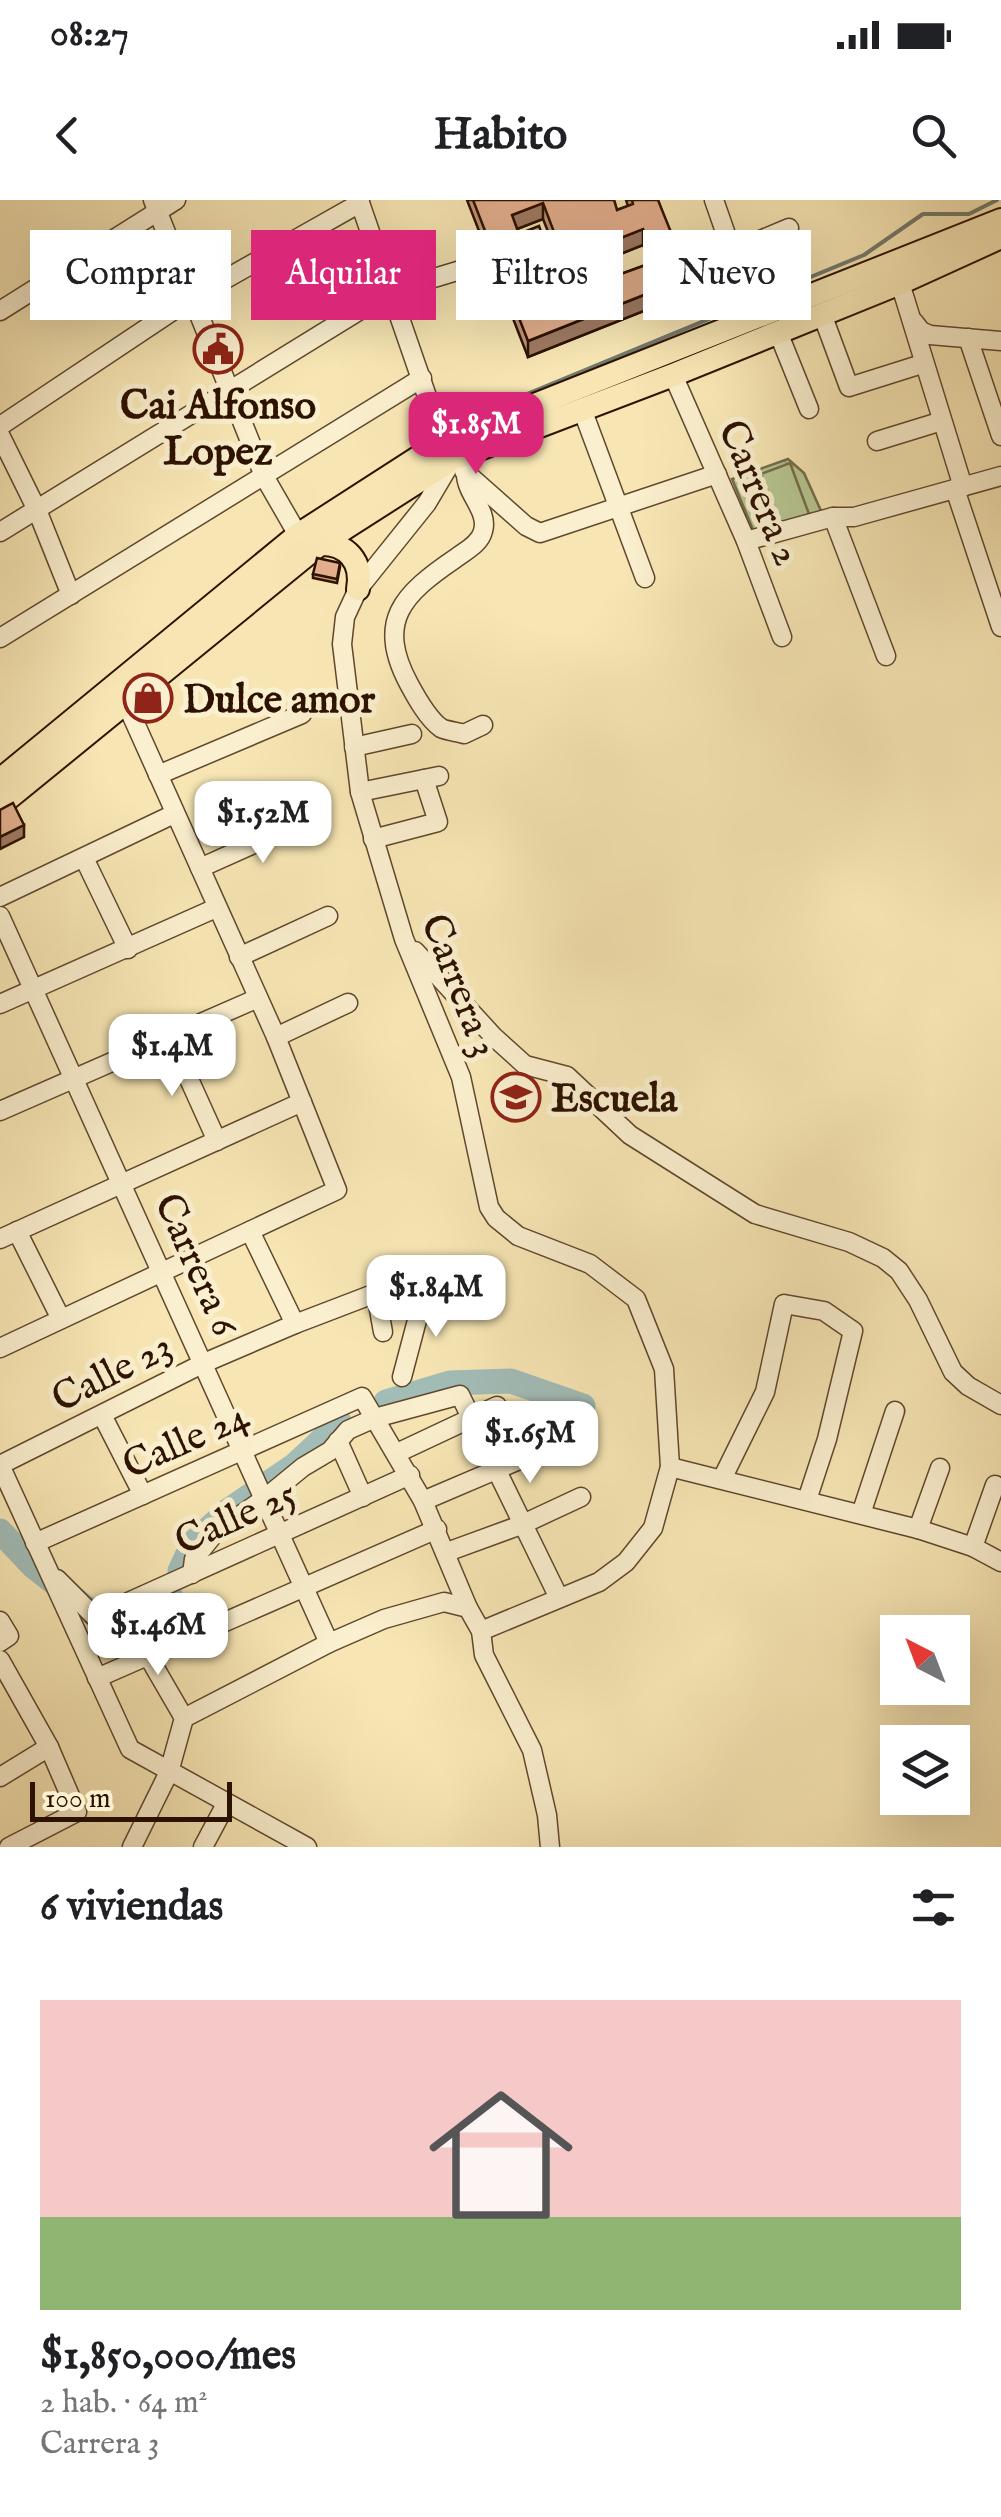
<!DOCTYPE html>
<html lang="es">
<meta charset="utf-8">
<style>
:root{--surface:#fff;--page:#f6f6f6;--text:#202124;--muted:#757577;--line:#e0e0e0;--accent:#db2777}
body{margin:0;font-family:"IM FELL English",serif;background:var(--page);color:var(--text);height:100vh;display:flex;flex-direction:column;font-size:38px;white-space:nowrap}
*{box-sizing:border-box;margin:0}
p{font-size:32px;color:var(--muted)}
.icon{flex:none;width:55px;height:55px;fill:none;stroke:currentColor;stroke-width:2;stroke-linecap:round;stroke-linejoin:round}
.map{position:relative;height:1647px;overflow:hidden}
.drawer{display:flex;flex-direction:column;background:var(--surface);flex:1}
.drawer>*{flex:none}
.banner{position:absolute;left:30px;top:30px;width:942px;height:90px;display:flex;gap:20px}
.needle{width:65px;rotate:318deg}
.controls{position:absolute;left:880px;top:1415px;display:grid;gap:20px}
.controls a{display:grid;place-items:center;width:90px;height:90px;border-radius:0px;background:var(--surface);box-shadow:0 10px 40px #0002;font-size:50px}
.scale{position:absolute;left:30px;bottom:25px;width:202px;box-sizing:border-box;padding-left:10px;border:5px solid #2d1200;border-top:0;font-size:28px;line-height:35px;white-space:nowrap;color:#2d1200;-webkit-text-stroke:8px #faefce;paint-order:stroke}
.price{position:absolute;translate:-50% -85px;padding:0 22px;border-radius:20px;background:#fff;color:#222;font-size:32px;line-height:65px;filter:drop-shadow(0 2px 5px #0008)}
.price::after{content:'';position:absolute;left:50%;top:60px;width:30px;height:22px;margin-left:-15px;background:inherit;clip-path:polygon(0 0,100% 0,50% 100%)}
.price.current{background:var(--accent);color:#fff}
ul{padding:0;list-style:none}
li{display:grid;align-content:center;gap:20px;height:530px;padding:0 40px}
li+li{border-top:2px solid var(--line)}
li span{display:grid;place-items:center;height:310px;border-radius:0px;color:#555}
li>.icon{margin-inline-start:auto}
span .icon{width:180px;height:180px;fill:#fffc;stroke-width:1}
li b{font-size:42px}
h2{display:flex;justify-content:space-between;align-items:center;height:120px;padding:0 40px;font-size:42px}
.tag{padding:0 35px;border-radius:0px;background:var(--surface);box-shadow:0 10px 40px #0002;font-size:35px;line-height:90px}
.tag.current{background:var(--accent);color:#fff}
.status{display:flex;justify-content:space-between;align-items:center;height:70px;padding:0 50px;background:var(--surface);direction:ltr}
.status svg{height:28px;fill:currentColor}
header{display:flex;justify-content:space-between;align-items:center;height:130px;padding:0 40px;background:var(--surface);font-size:45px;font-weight:700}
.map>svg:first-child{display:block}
.park{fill:url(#park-tufts);stroke:#726c49;stroke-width:2.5}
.pitch{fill:#b6c692;stroke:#726c49;stroke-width:2.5}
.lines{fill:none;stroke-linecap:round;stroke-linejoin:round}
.stream{stroke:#73796e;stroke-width:4}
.river{stroke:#a2bdb8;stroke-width:25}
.minor-casing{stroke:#60472d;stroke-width:21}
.major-casing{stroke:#2d1200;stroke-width:26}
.minor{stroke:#faefce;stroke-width:18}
.major{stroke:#f7e6b4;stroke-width:22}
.wall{fill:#c3967a;stroke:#2d1200;stroke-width:2.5;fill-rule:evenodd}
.shaded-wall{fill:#9f7a63;stroke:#2d1200;stroke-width:2.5}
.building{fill:#e3af8e;stroke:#2d1200;stroke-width:2.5;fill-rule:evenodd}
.labels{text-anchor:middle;stroke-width:10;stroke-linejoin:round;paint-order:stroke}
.poi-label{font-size:40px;font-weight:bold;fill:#2d1200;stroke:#faefce;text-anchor:start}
.street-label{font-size:40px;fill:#2d1200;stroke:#faefce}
</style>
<div class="status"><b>08:27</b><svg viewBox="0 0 49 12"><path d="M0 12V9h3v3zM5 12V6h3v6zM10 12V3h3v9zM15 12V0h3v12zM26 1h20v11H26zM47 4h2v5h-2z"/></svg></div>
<header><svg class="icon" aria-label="back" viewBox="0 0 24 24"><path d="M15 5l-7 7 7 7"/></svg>Habito<svg class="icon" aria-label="search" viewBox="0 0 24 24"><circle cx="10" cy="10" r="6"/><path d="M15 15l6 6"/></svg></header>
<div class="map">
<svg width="1001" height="1647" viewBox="0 0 1001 1647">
<defs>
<pattern id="park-tufts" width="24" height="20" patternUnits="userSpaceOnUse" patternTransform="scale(2.5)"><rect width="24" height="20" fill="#b6c692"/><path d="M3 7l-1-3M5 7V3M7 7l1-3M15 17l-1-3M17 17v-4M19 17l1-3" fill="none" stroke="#9da97c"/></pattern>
</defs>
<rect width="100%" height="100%" fill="#f7e6b4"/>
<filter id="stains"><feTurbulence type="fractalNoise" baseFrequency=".002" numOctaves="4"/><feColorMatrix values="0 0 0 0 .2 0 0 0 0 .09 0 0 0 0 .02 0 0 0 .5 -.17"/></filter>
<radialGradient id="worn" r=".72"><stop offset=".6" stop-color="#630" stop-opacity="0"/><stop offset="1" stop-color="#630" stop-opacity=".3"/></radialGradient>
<path class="park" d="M788 259 804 273 822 313 756 337 732 279Z"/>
<path class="pitch" d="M790 263 809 314 780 325 761 274Z"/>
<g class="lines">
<path class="stream" d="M465 223 464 220 864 55 923 14H969L997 0"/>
<g class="river">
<path d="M386 1202 450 1183 511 1181 583 1206"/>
<path d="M0 1331 33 1366 124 1438 160 1418 170 1395"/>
<path d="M180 1371 193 1343 229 1310 295 1265 340 1223"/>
</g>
<g class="minor-casing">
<g id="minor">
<path d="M153 0 264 276 298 335"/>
<path d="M359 0 439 231 453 259 427 303 358 389 345 417 342 444 360 592 404 739 461 877 489 1007 496 1018 518 1036 590 1064 636 1099 664 1169 670 1267 653 1328 626 1362 599 1382 481 1431"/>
<path d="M714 0 744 86"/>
<path d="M701 65 789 28"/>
<path d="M900 83 963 287"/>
<path d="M730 91 792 69"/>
<path d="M0 111 176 0"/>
<path d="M822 114 849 187 922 164"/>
<path d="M914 122 921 131 930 135 1001 141"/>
<path d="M778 132 809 209"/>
<path d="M968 138 1001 236"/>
<path d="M673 175 746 341 782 437"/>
<path d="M582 209 645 378"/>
<path d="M0 226 192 98 360 3"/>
<path d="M0 235 37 310 71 395"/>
<path d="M877 241 942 221"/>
<path d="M464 271 526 326 540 333 717 274"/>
<path d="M466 274C466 294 489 311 483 331 480 344 465 351 456 358 403 394 375 421 409 484 416 497 428 519 441 528 447 531 458 532 464 534L483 525"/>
<path d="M955 289 1001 427"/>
<path d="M833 317 886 456"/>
<path d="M0 332 391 91 477 65"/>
<path d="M746 341 833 317H854L1001 276"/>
<path d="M0 438 422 178"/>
<path d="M354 547 412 534"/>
<path d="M158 575 302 514"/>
<path d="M360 592 439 576"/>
<path d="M373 639 438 622 424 579"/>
<path d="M84 658 128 749"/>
<path d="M200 668 307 620"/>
<path d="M0 697 174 614"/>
<path d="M0 716 329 1443"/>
<path d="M415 751 494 837 525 865 567 876 630 935 755 1014 849 1042 883 1058 899 1071 918 1100 953 1172 968 1186 1001 1205"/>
<path d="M239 757 328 716"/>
<path d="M0 804 216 708"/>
<path d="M170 837 217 941"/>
<path d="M276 837 348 803"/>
<path d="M0 911 258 798"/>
<path d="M17 1031 61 1119"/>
<path d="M250 1031 295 1124"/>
<path d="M0 1039 302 902"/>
<path d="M376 1093 383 1132"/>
<path d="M0 1148 337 990 276 837 126 503"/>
<path d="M102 1215 143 1295"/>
<path d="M338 1241 363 1297"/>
<path d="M397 1253 497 1206"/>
<path d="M670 1267 918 1329 973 1347 1001 1362"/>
<path d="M722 1279 765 1192 784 1104 824 1111 853 1131 827 1239 807 1300"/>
<path d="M423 1301 573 1237"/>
<path d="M861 1314 895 1211"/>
<path d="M918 1329 940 1268"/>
<path d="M35 1343 362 1197 423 1301 468 1408"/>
<path d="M973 1347 995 1285"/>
<path d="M447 1352 521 1325 581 1297"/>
<path d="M192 1374 194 1359 215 1333 264 1299 303 1267 330 1251 348 1230 375 1218 460 1195 559 1398"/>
<path d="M57 1379 95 1417 410 1275"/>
<path d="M0 1421 9 1436 0 1442"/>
<path d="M0 1460 49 1547 77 1612 9 1647"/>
<path d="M97 1478 437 1329"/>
<path d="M184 1518 329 1443 384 1419 444 1402 468 1408 481 1431 484 1455 532 1550 547 1615 550 1647"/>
<path d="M0 1577 49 1547"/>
<path d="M132 1647 169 1572 184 1518 148 1456"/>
<path d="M203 1647 226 1604"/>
<path d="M307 1647 130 1549 0 1265 204 1163 295 1124 376 1093 425 1090 402 1177"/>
</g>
</g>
<g class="major-casing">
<g id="major">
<path d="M320 344C347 343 363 362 358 389"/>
<path d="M0 580 298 335 444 241 1001 20"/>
<path d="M0 605 320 344 453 259 673 175 900 83 1001 37"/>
</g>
</g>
<use href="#minor" class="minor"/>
<use href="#major" class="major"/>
</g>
<g class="wall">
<path d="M467 0H614L617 10 628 6 626 0H658L689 93 528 157ZM543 19 549 34 543 37 519 34 517 29ZM643 45 651 63 610 78 603 61ZM572 73 582 102 574 105 564 76ZM537 88 541 97 524 104 520 95Z"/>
<path d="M340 367 337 383 313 378V374Z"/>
</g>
<g class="shaded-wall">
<path d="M543 3V19L512 31V15Z"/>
<path d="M643 29V45L598 63V47Z"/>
<path d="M572 57V73L559 77V62Z"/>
<path d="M537 72V88L514 97V81Z"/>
<path d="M689 77V93L528 157V141Z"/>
<path d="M24 625V637L0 649V637Z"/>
</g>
<g class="building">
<path d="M473 0H614L617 10 633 4 632 0H658L689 77 528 141ZM543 3 554 32 543 37 539 26 519 34 512 15ZM643 29 657 61 610 78 598 47ZM572 57 587 100 574 105 559 62ZM537 72 547 95 524 104 514 81Z"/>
<path d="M317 358 340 363 337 379 313 374Z"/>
<path d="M13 603 24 625 0 637V610Z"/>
</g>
<defs>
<g id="civic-ring" transform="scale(2.5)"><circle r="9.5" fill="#faefce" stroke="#8f2418" stroke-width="1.5"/><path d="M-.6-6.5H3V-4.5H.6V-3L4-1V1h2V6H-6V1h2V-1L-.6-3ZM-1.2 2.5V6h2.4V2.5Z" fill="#8f2418"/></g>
<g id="shop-ring" transform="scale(2.5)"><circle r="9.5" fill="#faefce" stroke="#8f2418" stroke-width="1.5"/><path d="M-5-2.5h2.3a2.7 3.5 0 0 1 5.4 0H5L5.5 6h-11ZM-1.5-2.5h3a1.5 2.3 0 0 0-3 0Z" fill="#8f2418"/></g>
<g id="school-ring" transform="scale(2.5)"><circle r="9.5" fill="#faefce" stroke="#8f2418" stroke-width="1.5"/><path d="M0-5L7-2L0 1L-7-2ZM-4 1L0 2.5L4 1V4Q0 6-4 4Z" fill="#8f2418"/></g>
</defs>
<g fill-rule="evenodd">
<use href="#civic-ring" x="218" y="149"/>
<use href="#shop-ring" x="148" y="498"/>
<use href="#school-ring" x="516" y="897"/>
</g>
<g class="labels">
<g class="poi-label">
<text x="218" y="218" text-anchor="middle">Cai Alfonso<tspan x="218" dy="46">Lopez</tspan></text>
<text x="183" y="512">Dulce amor</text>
<text x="551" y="911">Escuela</text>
</g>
<g class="street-label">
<text transform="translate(761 292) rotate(67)" y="14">Carrera 2</text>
<text transform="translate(461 785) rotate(69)" y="14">Carrera 3</text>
<text transform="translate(198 1064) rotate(66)" y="14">Carrera 6</text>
<text transform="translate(111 1171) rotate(-27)" y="14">Calle 23</text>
<text transform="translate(185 1239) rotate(-24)" y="14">Calle 24</text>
<text transform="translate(235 1316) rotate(-24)" y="14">Calle 25</text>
</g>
</g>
<rect width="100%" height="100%" filter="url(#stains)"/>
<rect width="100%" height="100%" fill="url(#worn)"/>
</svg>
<div class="controls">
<a><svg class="needle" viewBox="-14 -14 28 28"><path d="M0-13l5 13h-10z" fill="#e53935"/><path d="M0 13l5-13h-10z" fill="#757577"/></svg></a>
<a><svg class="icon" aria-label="layers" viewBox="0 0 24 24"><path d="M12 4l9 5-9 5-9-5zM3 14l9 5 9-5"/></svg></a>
</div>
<div class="scale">100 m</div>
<b class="price current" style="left:476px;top:277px">$1.85M</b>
<b class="price" style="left:263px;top:666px">$1.52M</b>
<b class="price" style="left:172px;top:899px">$1.4M</b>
<b class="price" style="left:436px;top:1140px">$1.84M</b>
<b class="price" style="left:530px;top:1286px">$1.65M</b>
<b class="price" style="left:158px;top:1478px">$1.46M</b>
<div class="banner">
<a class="tag">Comprar</a>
<a class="tag current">Alquilar</a>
<a class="tag">Filtros</a>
<a class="tag">Nuevo</a>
</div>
</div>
<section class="drawer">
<h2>6 viviendas<svg class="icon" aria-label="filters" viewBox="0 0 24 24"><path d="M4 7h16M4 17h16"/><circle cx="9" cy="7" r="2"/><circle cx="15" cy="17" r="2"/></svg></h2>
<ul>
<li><span style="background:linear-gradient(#f6c9c9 70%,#8fb573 0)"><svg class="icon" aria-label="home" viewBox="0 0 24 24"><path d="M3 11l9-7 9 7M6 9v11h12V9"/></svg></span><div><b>$1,850,000/mes</b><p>2 hab. · 64 m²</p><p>Carrera 3</p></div></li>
</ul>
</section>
